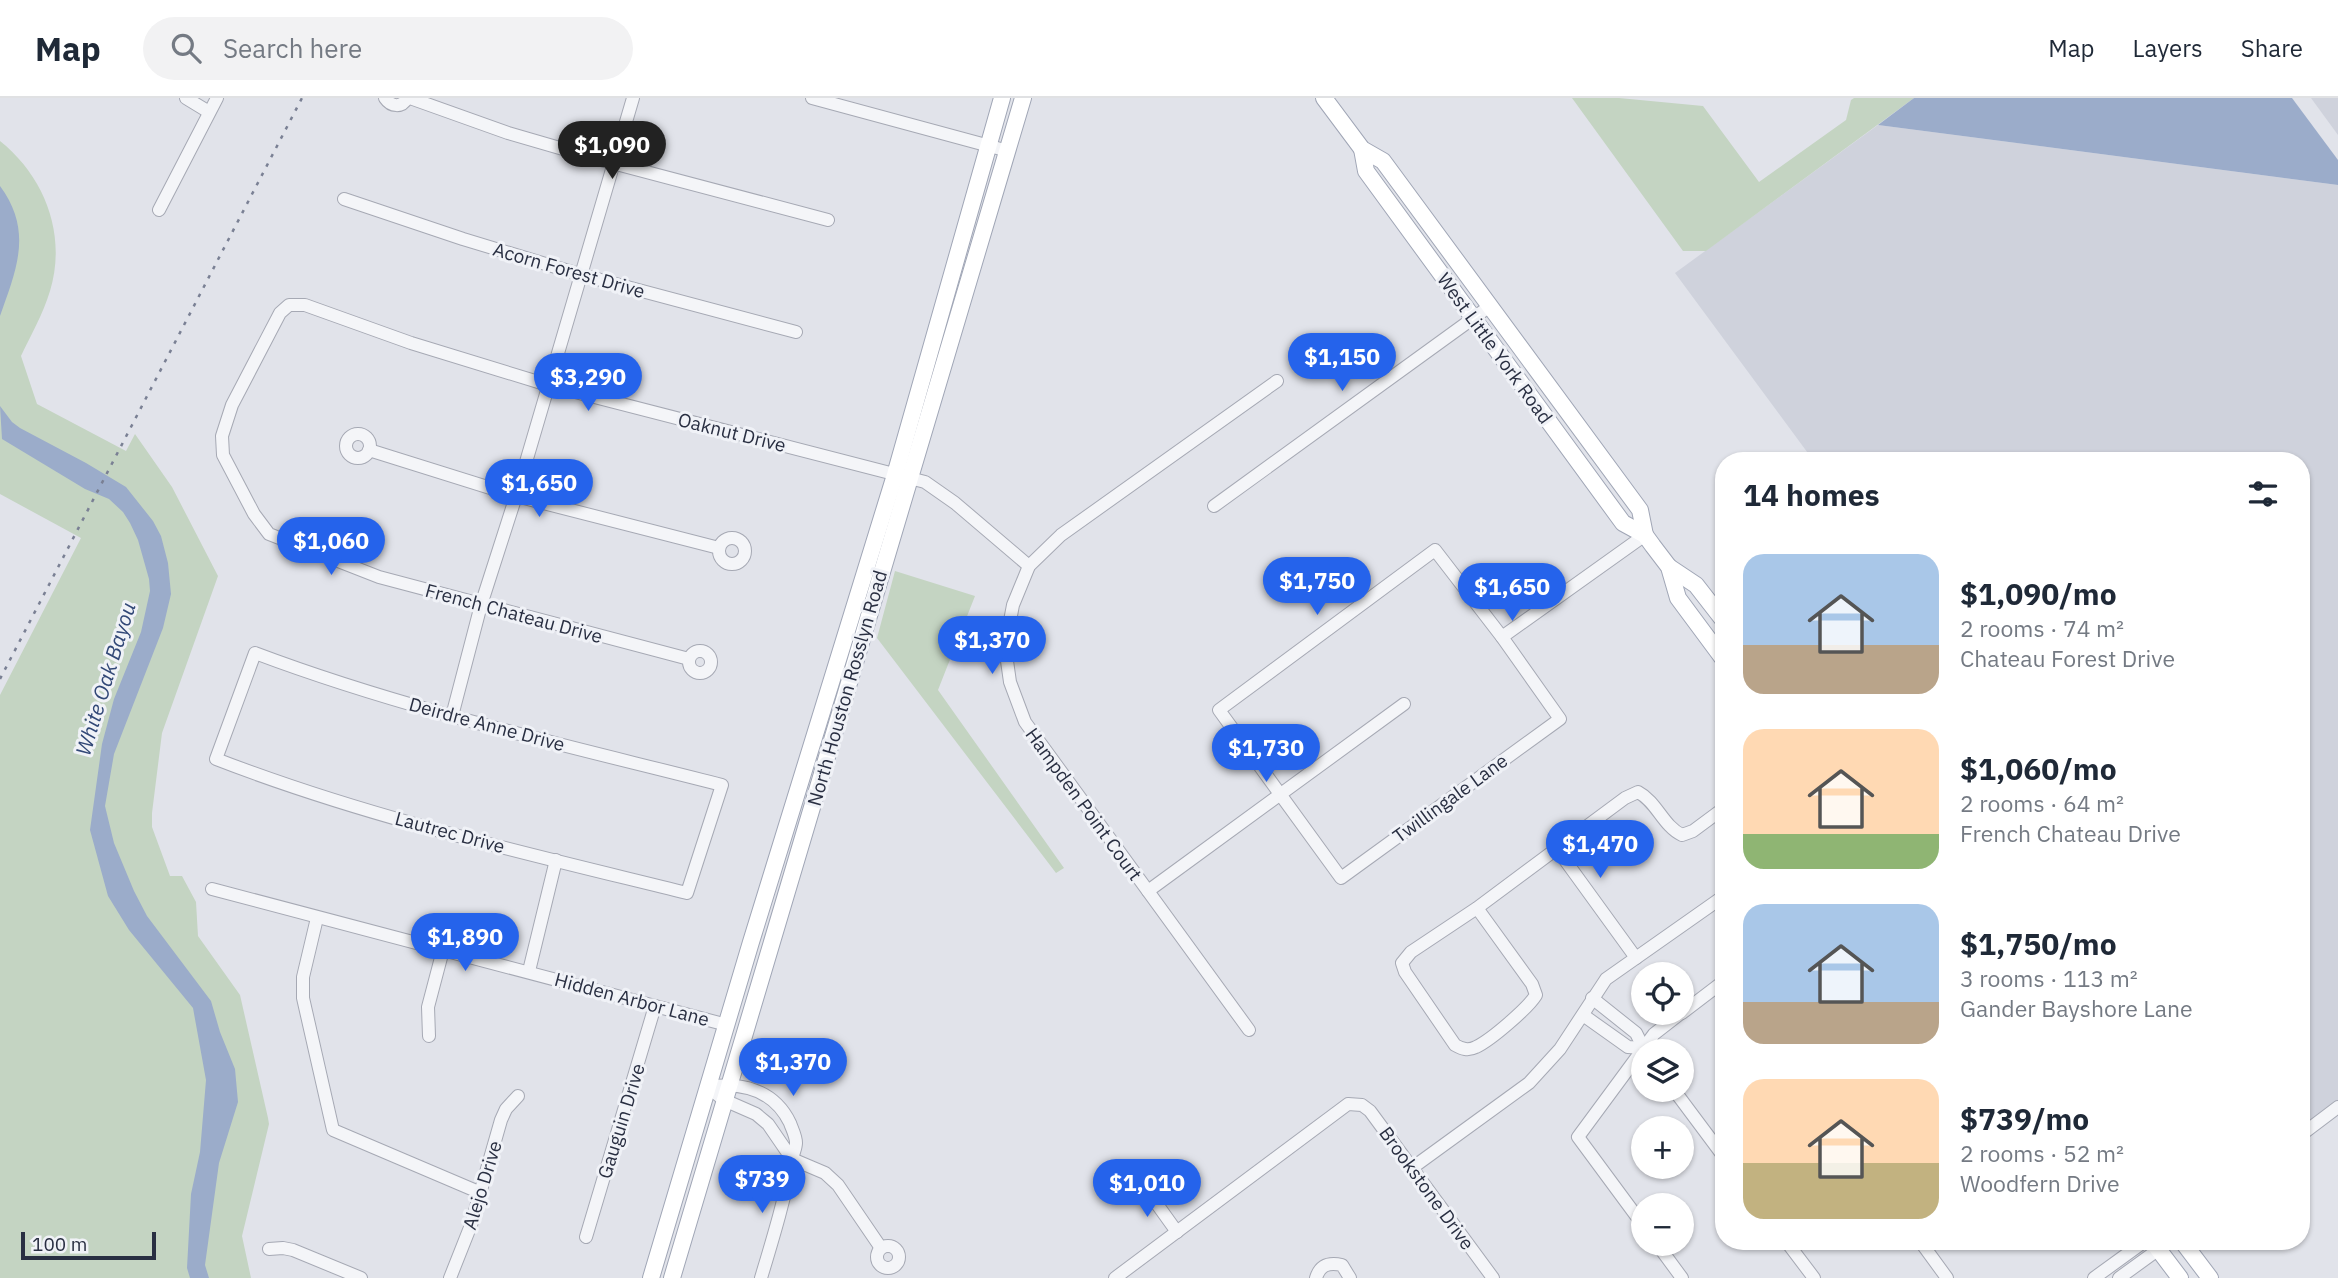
<!DOCTYPE html>
<meta charset="utf-8">
<style>
:root{--surface:#fff;--page:#f2f2f3;--text:#1f2937;--muted:#747a83;--line:#e0e1e3;--accent:#2563eb}
body{margin:0;font-family:"IBM Plex Sans",sans-serif;background:var(--page);color:var(--text);height:100vh;display:flex;flex-direction:column;font-size:26px;white-space:nowrap}
*{box-sizing:border-box;margin:0}
p{font-size:23px;color:var(--muted)}
.icon{flex:none;width:38px;height:38px;fill:none;stroke:currentColor;stroke-width:2;stroke-linecap:round;stroke-linejoin:round}
.map{position:relative;flex:1;overflow:hidden}
.drawer{position:absolute;left:1715px;top:354px;width:595px;height:798px;display:flex;flex-direction:column;background:var(--surface);border-radius:28px;box-shadow:0 2px 5px #0004}
.drawer>*{flex:none}
.buttons{position:absolute;left:1631px;top:864px;display:grid;gap:14px}
.buttons a{display:grid;place-items:center;width:63px;height:63px;border-radius:50%;background:var(--surface);box-shadow:0 2px 5px #0004;font-size:35px}
.scale{position:absolute;left:21px;bottom:18px;width:135px;box-sizing:border-box;padding-left:7px;border:4px solid #292f42;border-top:0;font-size:19px;line-height:24px;white-space:nowrap;color:#292f42;-webkit-text-stroke:5px #f0f2f7;paint-order:stroke}
.price{position:absolute;translate:-50% -60px;padding:0 16px;border-radius:24px;background:var(--accent);color:#fff;font-size:23px;line-height:46px;filter:drop-shadow(0 2px 4px #0008)}
.price::after{content:'';position:absolute;left:50%;top:42px;width:21px;height:16px;margin-left:-10px;background:inherit;clip-path:polygon(0 0,100% 0,50% 100%)}
.price.active{background:#222;color:#fff}
ul{padding:0;list-style:none}
li{display:flex;align-items:center;gap:21px;height:175px;padding:0 28px}
li span{display:grid;place-items:center;flex:none;width:196px;height:140px;border-radius:21px;color:#555}
li>.icon{margin-inline-start:auto}
span .icon{width:84px;height:84px;fill:#fffc;stroke-width:1}
li b{font-size:30px}
h2{display:flex;justify-content:space-between;align-items:center;height:84px;padding:0 28px;font-size:30px}
header{display:flex;align-items:center;gap:42px;box-sizing:border-box;height:98px;padding:0 35px;background:var(--surface);border-bottom:2px solid var(--line)}
header strong{font-size:33px}
nav{display:flex;gap:38px;margin-inline-start:auto;font-size:24px}
.search{width:490px;height:63px;background:var(--page);display:flex;align-items:center;gap:18px;box-sizing:border-box;padding:0 24px;border-radius:38px;color:var(--muted);font-size:26px}
.map>svg:first-child{display:block}
.built{fill:#cfd2dc}
.green{fill:#c4d4c2}
.water{fill:#9bacca}
.lines{fill:none;stroke-linecap:round;stroke-linejoin:round}
.minor-casing{stroke:#a6a9b4;stroke-width:14}
.major-casing{stroke:#a0a6b6;stroke-width:18}
.minor{stroke:#f4f5f8;stroke-width:12}
.major{stroke:#fff;stroke-width:16}
.rail{stroke:#7a8094;stroke-width:2.5;stroke-dasharray:3.5 7;stroke-linecap:butt}
.labels{text-anchor:middle;stroke-width:6;stroke-linejoin:round;paint-order:stroke}
.street-label{font-size:19px;fill:#292f42;stroke:#f0f2f7}
.water-label{font-size:21px;font-style:italic;fill:#324877;stroke:#f0f2f7}
</style>
<header>
<strong>Map</strong>
<div class="search"><svg class="icon" aria-label="search" viewBox="0 0 24 24"><circle cx="10" cy="10" r="6"/><path d="M15 15l6 6"/></svg>Search here</div>
<nav><a>Map</a><a>Layers</a><a>Share</a></nav>
</header>
<div class="map">
<svg width="2338" height="1180" viewBox="0 0 2338 1180">
<rect width="100%" height="100%" fill="#e1e3ea"/>
<g class="built">
<path d="M2311 0H2338V37Z"/>
<path d="M1878 27 2338 87V1005L2304 1030 2301 1026V362H1813L1675 175Z"/>
</g>
<g class="green">
<path d="M1572 0H1619L1703 8 1759 84 1846 22 1851 2 1854 0H1914L1706 153H1683Z"/>
<path d="M0 43C45 79 67 137 50 193 43 216 31 237 21 258L37 306 126 353 135 336 172 389 218 478 162 635 152 715V729L170 778H182L196 804 198 838 240 897 268 1020 269 1026 242 1138 251 1180H0V597L81 440 0 396Z"/>
<path d="M895 473 975 498 938 592 1064 770 1056 775 877 540Z"/>
</g>
<g class="water">
<path d="M1914 0H2292L2338 62V87L1878 27Z"/>
<path d="M0 88C33 133 17 170 0 218Z"/>
<path d="M0 308 12 324 20 330 86 365 126 389 153 423 161 438 168 465 171 496 163 530 114 656 105 708 114 745 134 793 147 818 211 903 220 934 235 971 238 1004 219 1065 205 1167 209 1180H190L187 1170 191 1096 200 1054 206 982 193 910 129 832 108 798 90 732 102 646 114 601 141 534 150 493 149 481 138 442 130 425 123 414 109 401 85 391 2 341Z"/>
</g>
<g class="lines">
<g class="minor-casing">
<g id="minor">
<path d="M186 0 209 14"/>
<path d="M385 0C391 9 402 10 407 0"/>
<path d="M410 0 508 35 601 62 828 122"/>
<path d="M812 0 1008 53"/>
<path d="M344 101 463 141 582 177 796 234"/>
<path d="M159 112 217 0"/>
<circle cx="358" cy="348" r="12"/>
<path d="M369 352 516 398 719 450"/>
<path d="M1214 408 1490 208"/>
<circle cx="732" cy="453" r="13"/>
<path d="M1435 452 1502 539 1560 621 1341 780 1219 612Z"/>
<path d="M1502 539 1645 437"/>
<circle cx="700" cy="564" r="11"/>
<path d="M255 555C406 612 565 647 722 687L687 795C529 756 368 720 216 661Z"/>
<path d="M689 561 379 479 269 436 254 416 223 357 222 338 232 307 280 215 289 207H305L411 245 548 287 925 384 955 405 1029 468"/>
<path d="M452 618 481 507 516 398 633 0"/>
<path d="M1557 751 1636 860"/>
<path d="M212 791 727 927"/>
<path d="M1148 793 1404 606"/>
<path d="M1477 810 1532 886 1536 897C1528 910 1491 942 1476 949 1468 953 1462 951 1455 947L1405 874 1402 865 1411 854 1477 810 1625 700 1638 694C1657 704 1663 728 1682 737L1693 733 1724 710"/>
<path d="M317 820 303 879V900L333 1032 481 1095"/>
<path d="M529 873 556 762"/>
<path d="M1592 900 1636 935 1645 953"/>
<path d="M1682 915 1724 883"/>
<path d="M1583 917 1628 949 1643 950"/>
<path d="M1249 932 1025 624 1010 584 1005 549 1013 507 1029 468 1061 437 1277 283"/>
<path d="M429 938 428 909 443 852"/>
<path d="M708 989C742 984 774 992 790 1025 792 1031 796 1038 796 1045 796 1050 793 1056 792 1061 785 1101 773 1140 761 1180"/>
<path d="M708 989 724 1002 756 1016 768 1026 792 1061"/>
<path d="M1674 992 1724 1059"/>
<path d="M2301 1037 2338 1009"/>
<path d="M792 1061 825 1075 838 1087 881 1150"/>
<path d="M1412 1070 1529 985 1560 951 1606 881 1724 798"/>
<path d="M1144 1088 1177 1134"/>
<path d="M1643 1127 1578 1039 1654 936 1681 915"/>
<path d="M586 1139 655 908"/>
<path d="M1786 1143 1814 1180"/>
<path d="M1920 1143 1947 1180"/>
<path d="M1657 1146 1682 1180"/>
<circle cx="888" cy="1159" r="11"/>
<path d="M269 1151 283 1150 293 1152 361 1180"/>
<path d="M450 1180 471 1127 501 1022 506 1011 518 998"/>
<path d="M1115 1180 1348 1006 1362 1007 1370 1013 1493 1180"/>
<path d="M1316 1180C1320 1167 1328 1164 1342 1167L1350 1180"/>
<path d="M2094 1180 2145 1143"/>
<path d="M2119 1180 2170 1143"/>
</g>
</g>
<g class="major-casing">
<g id="major">
<path d="M1324 0 1362 51 1383 63 1640 412 1645 437"/>
<path d="M1362 51 1366 73 1623 425 1645 437 1653 448 1669 469 1678 500 1724 562"/>
<path d="M1669 469 1696 487 1724 523"/>
<path d="M2152 1143 2180 1180"/>
<path d="M2182 1143 2210 1180"/>
<path d="M651 1180 751 844 895 377 1002 0"/>
<path d="M672 1180 1023 0"/>
</g>
</g>
<use href="#minor" class="minor"/>
<use href="#major" class="major"/>
<path class="rail" d="M0 581 302 0"/>
</g>
<g class="labels">
<g class="street-label">
<text transform="translate(569 172) rotate(16)" y="7">Acorn Forest Drive</text>
<text transform="translate(1495 250) rotate(54)" y="7">West Little York Road</text>
<text transform="translate(732 334) rotate(14)" y="7">Oaknut Drive</text>
<text transform="translate(514 515) rotate(15)" y="7">French Chateau Drive</text>
<text transform="translate(847 590) rotate(-74)" y="7">North Houston Rosslyn Road</text>
<text transform="translate(487 626) rotate(15)" y="7">Deirdre Anne Drive</text>
<text transform="translate(1450 700) rotate(-36)" y="7">Twillingale Lane</text>
<text transform="translate(1084 706) rotate(54)" y="7">Hampden Point Court</text>
<text transform="translate(450 734) rotate(15)" y="7">Lautrec Drive</text>
<text transform="translate(632 901) rotate(15)" y="7">Hidden Arbor Lane</text>
<text transform="translate(621 1023) rotate(-73)" y="7">Gauguin Drive</text>
<text transform="translate(482 1087) rotate(-73)" y="7">Alejo Drive</text>
<text transform="translate(1427 1090) rotate(54)" y="7">Brookstone Drive</text>
</g>
<g class="water-label">
<text transform="translate(106 581) rotate(-73)" y="7">White Oak Bayou</text>
</g>
</g>
</svg>
<div class="buttons">
<a><svg class="icon" aria-label="locate" viewBox="0 0 24 24"><circle cx="12" cy="12" r="6"/><path d="M12 2v4M12 18v4M2 12h4M18 12h4"/></svg></a>
<a><svg class="icon" aria-label="layers" viewBox="0 0 24 24"><path d="M12 4l9 5-9 5-9-5zM3 14l9 5 9-5"/></svg></a>
<a>+</a>
<a>−</a>
</div>
<div class="scale">100 m</div>
<b class="price active" style="left:612px;top:83px">$1,090</b>
<b class="price" style="left:1342px;top:295px">$1,150</b>
<b class="price" style="left:588px;top:315px">$3,290</b>
<b class="price" style="left:539px;top:421px">$1,650</b>
<b class="price" style="left:331px;top:479px">$1,060</b>
<b class="price" style="left:1317px;top:519px">$1,750</b>
<b class="price" style="left:1512px;top:525px">$1,650</b>
<b class="price" style="left:992px;top:578px">$1,370</b>
<b class="price" style="left:1266px;top:686px">$1,730</b>
<b class="price" style="left:1600px;top:782px">$1,470</b>
<b class="price" style="left:465px;top:875px">$1,890</b>
<b class="price" style="left:793px;top:1000px">$1,370</b>
<b class="price" style="left:762px;top:1117px">$739</b>
<b class="price" style="left:1147px;top:1121px">$1,010</b>
<section class="drawer">
<h2>14 homes<svg class="icon" aria-label="filters" viewBox="0 0 24 24"><path d="M4 7h16M4 17h16"/><circle cx="9" cy="7" r="2"/><circle cx="15" cy="17" r="2"/></svg></h2>
<ul>
<li><span style="background:linear-gradient(#a9c7e8 65%,#b9a48a 0)"><svg class="icon" aria-label="home" viewBox="0 0 24 24"><path d="M3 11l9-7 9 7M6 9v11h12V9"/></svg></span><div><b>$1,090/mo</b><p>2 rooms · 74 m²</p><p>Chateau Forest Drive</p></div></li>
<li><span style="background:linear-gradient(#ffd9b3 75%,#8fb573 0)"><svg class="icon" aria-label="home" viewBox="0 0 24 24"><path d="M3 11l9-7 9 7M6 9v11h12V9"/></svg></span><div><b>$1,060/mo</b><p>2 rooms · 64 m²</p><p>French Chateau Drive</p></div></li>
<li><span style="background:linear-gradient(#a9c7e8 70%,#b9a48a 0)"><svg class="icon" aria-label="home" viewBox="0 0 24 24"><path d="M3 11l9-7 9 7M6 9v11h12V9"/></svg></span><div><b>$1,750/mo</b><p>3 rooms · 113 m²</p><p>Gander Bayshore Lane</p></div></li>
<li><span style="background:linear-gradient(#ffd9b3 60%,#c2b280 0)"><svg class="icon" aria-label="home" viewBox="0 0 24 24"><path d="M3 11l9-7 9 7M6 9v11h12V9"/></svg></span><div><b>$739/mo</b><p>2 rooms · 52 m²</p><p>Woodfern Drive</p></div></li>
</ul>
</section>
</div>
